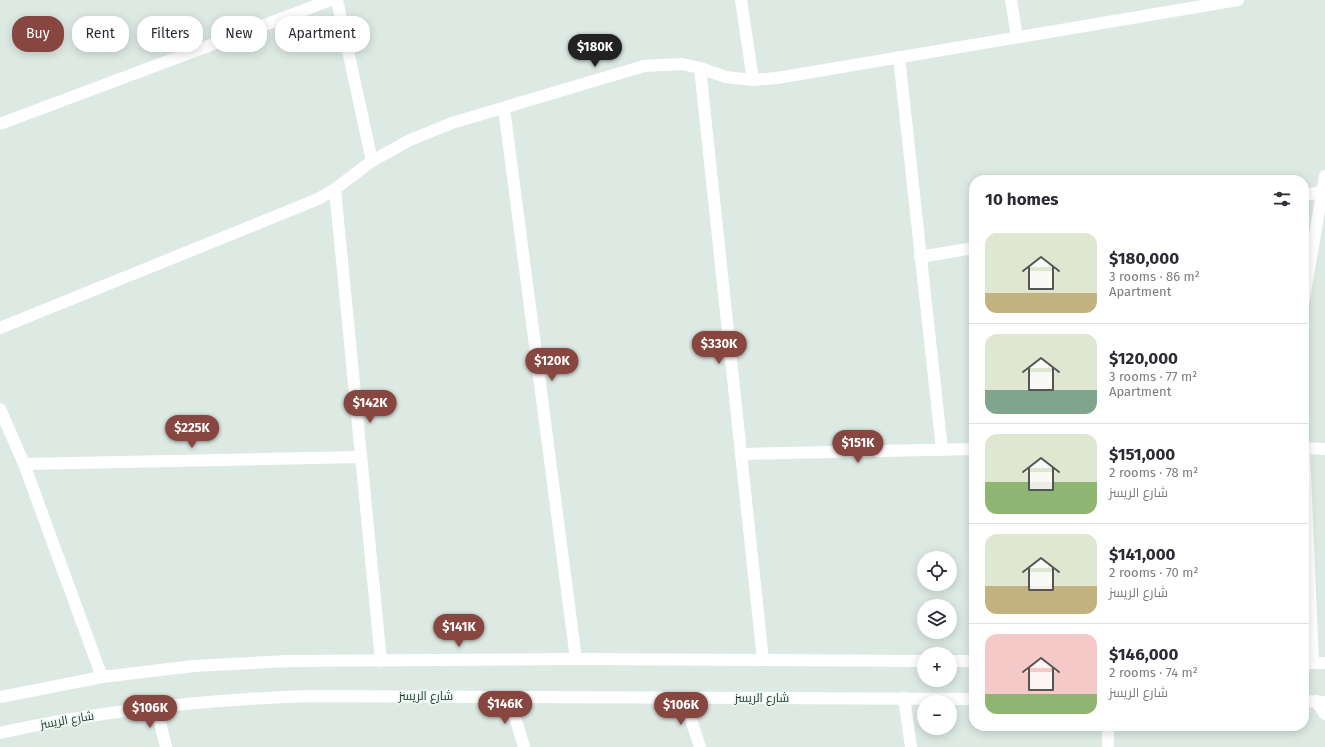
<!DOCTYPE html>
<meta charset="utf-8">
<style>
:root{--surface:#fff;--page:#f2f2f3;--text:#2b2b33;--muted:#7c7c81;--line:#e1e1e2;--accent:#87463f}
body{margin:0;font-family:"Fira Sans",Cairo,sans-serif;background:var(--page);color:var(--text);height:100vh;display:flex;flex-direction:column;font-size:15px;white-space:nowrap}
*{box-sizing:border-box;margin:0}
p{font-size:13px;color:var(--muted)}
.icon{flex:none;width:22px;height:22px;fill:none;stroke:currentColor;stroke-width:2;stroke-linecap:round;stroke-linejoin:round}
.map{position:relative;flex:1;overflow:hidden}
.panel{position:absolute;left:969px;top:175px;width:340px;height:556px;display:flex;flex-direction:column;background:var(--surface);border-radius:16px;box-shadow:0 2px 10px #0003}
.panel>*{flex:none}
.top-card{position:absolute;left:12px;top:16px;width:380px;height:36px;display:flex;gap:8px}
.fabs{position:absolute;left:917px;top:551px;display:grid;gap:8px}
.fabs a{display:grid;place-items:center;width:40px;height:40px;border-radius:50%;background:var(--surface);box-shadow:0 2px 10px #0003;font-size:20px}
.price{position:absolute;translate:-50% -34px;padding:0 9px;border-radius:14px;background:var(--accent);color:#fff;font-size:13px;line-height:26px;filter:drop-shadow(0 1px 2px #0008)}
.price::after{content:'';position:absolute;left:50%;top:24px;width:12px;height:9px;margin-left:-6px;background:inherit;clip-path:polygon(0 0,100% 0,50% 100%)}
.price.active{background:#222;color:#fff}
ul{padding:0;list-style:none}
li{display:flex;align-items:center;gap:12px;height:100px;padding:0 16px}
li+li{border-top:1px solid var(--line)}
li span{display:grid;place-items:center;flex:none;width:112px;height:80px;border-radius:12px;color:#555}
li>.icon{margin-inline-start:auto}
span .icon{width:48px;height:48px;fill:#fffc;stroke-width:1}
li b{font-size:17px}
h2{display:flex;justify-content:space-between;align-items:center;height:48px;padding:0 16px;font-size:17px}
.chip{padding:0 14px;border-radius:16px;background:var(--surface);box-shadow:0 2px 10px #0003;font-size:14px;line-height:36px}
.chip.active{background:var(--accent);color:#fff}
.map>svg:first-child{display:block}
.lines{fill:none;stroke-linecap:round;stroke-linejoin:round}
.minor{stroke:#fff;stroke-width:12}
.tertiary{stroke:#fff;stroke-width:12}
.labels{text-anchor:middle;stroke-width:3.5;stroke-linejoin:round;paint-order:stroke}
.street-label{font-size:12px;fill:#1e3a30;stroke:#edf7f1}
</style>
<div class="map">
<svg width="1325" height="747" viewBox="0 0 1325 747">
<rect width="100%" height="100%" fill="#ddeae3"/>
<g class="lines">
<g class="minor">
<path d="M337 0 372 161"/>
<path d="M741 0 753 80"/>
<path d="M1011 0 1017 37"/>
<path d="M899 57 942 450"/>
<path d="M700 68 763 660"/>
<path d="M504 108 576 659"/>
<path d="M0 124 331 0"/>
<path d="M335 189 381 661"/>
<path d="M1304 195 1322 192"/>
<path d="M920 257 974 248"/>
<path d="M1304 298 1325 176"/>
<path d="M0 328 318 199 335 189 372 161 410 140 452 123 644 66 682 64 700 68 726 77 753 80 777 78 1238 0"/>
<path d="M0 409 24 464 102 677"/>
<path d="M1304 448 1325 449"/>
<path d="M1304 450 1313 663"/>
<path d="M741 454 974 449"/>
<path d="M24 464 361 457"/>
<path d="M509 697 524 747"/>
<path d="M684 698 700 747"/>
<path d="M904 698 911 747"/>
<path d="M156 706 166 747"/>
<path d="M1108 726V747"/>
</g>
<g class="tertiary">
<path d="M950 661H974"/>
<path d="M1304 663H1325"/>
<path d="M0 697 102 677 194 666 288 661 576 659 924 661"/>
<path d="M1304 701 1325 702"/>
<path d="M1316 701 1325 714"/>
<path d="M0 733C102 710 204 700 308 696L974 699"/>
</g>
</g>
<g class="labels">
<g class="street-label">
<text x="426" y="700">شارع الريسز</text>
<text x="762" y="702">شارع الريسز</text>
<text transform="translate(67 720) rotate(-10)" y="4">شارع الريسز</text>
</g>
</g>
</svg>
<div class="fabs">
<a><svg class="icon" aria-label="locate" viewBox="0 0 24 24"><circle cx="12" cy="12" r="6"/><path d="M12 2v4M12 18v4M2 12h4M18 12h4"/></svg></a>
<a><svg class="icon" aria-label="layers" viewBox="0 0 24 24"><path d="M12 4l9 5-9 5-9-5zM3 14l9 5 9-5"/></svg></a>
<a>+</a>
<a>−</a>
</div>
<b class="price active" style="left:595px;top:68px">$180K</b>
<b class="price" style="left:719px;top:365px">$330K</b>
<b class="price" style="left:552px;top:382px">$120K</b>
<b class="price" style="left:370px;top:424px">$142K</b>
<b class="price" style="left:192px;top:449px">$225K</b>
<b class="price" style="left:858px;top:464px">$151K</b>
<b class="price" style="left:459px;top:648px">$141K</b>
<b class="price" style="left:505px;top:725px">$146K</b>
<b class="price" style="left:681px;top:726px">$106K</b>
<b class="price" style="left:150px;top:729px">$106K</b>
<div class="top-card">
<a class="chip active">Buy</a>
<a class="chip">Rent</a>
<a class="chip">Filters</a>
<a class="chip">New</a>
<a class="chip">Apartment</a>
</div>
<section class="panel">
<h2>10 homes<svg class="icon" aria-label="filters" viewBox="0 0 24 24"><path d="M4 7h16M4 17h16"/><circle cx="9" cy="7" r="2"/><circle cx="15" cy="17" r="2"/></svg></h2>
<ul>
<li><span style="background:linear-gradient(#dfe7d0 75%,#c2b280 0)"><svg class="icon" aria-label="home" viewBox="0 0 24 24"><path d="M3 11l9-7 9 7M6 9v11h12V9"/></svg></span><div><b>$180,000</b><p>3 rooms · 86 m²</p><p>Apartment</p></div></li>
<li><span style="background:linear-gradient(#dfe7d0 70%,#7fa58c 0)"><svg class="icon" aria-label="home" viewBox="0 0 24 24"><path d="M3 11l9-7 9 7M6 9v11h12V9"/></svg></span><div><b>$120,000</b><p>3 rooms · 77 m²</p><p>Apartment</p></div></li>
<li><span style="background:linear-gradient(#dfe7d0 60%,#8fb573 0)"><svg class="icon" aria-label="home" viewBox="0 0 24 24"><path d="M3 11l9-7 9 7M6 9v11h12V9"/></svg></span><div><b>$151,000</b><p>2 rooms · 78 m²</p><p>شارع الريسز</p></div></li>
<li><span style="background:linear-gradient(#dfe7d0 65%,#c2b280 0)"><svg class="icon" aria-label="home" viewBox="0 0 24 24"><path d="M3 11l9-7 9 7M6 9v11h12V9"/></svg></span><div><b>$141,000</b><p>2 rooms · 70 m²</p><p>شارع الريسز</p></div></li>
<li><span style="background:linear-gradient(#f6c9c9 75%,#8fb573 0)"><svg class="icon" aria-label="home" viewBox="0 0 24 24"><path d="M3 11l9-7 9 7M6 9v11h12V9"/></svg></span><div><b>$146,000</b><p>2 rooms · 74 m²</p><p>شارع الريسز</p></div></li>
</ul>
</section>
</div>
